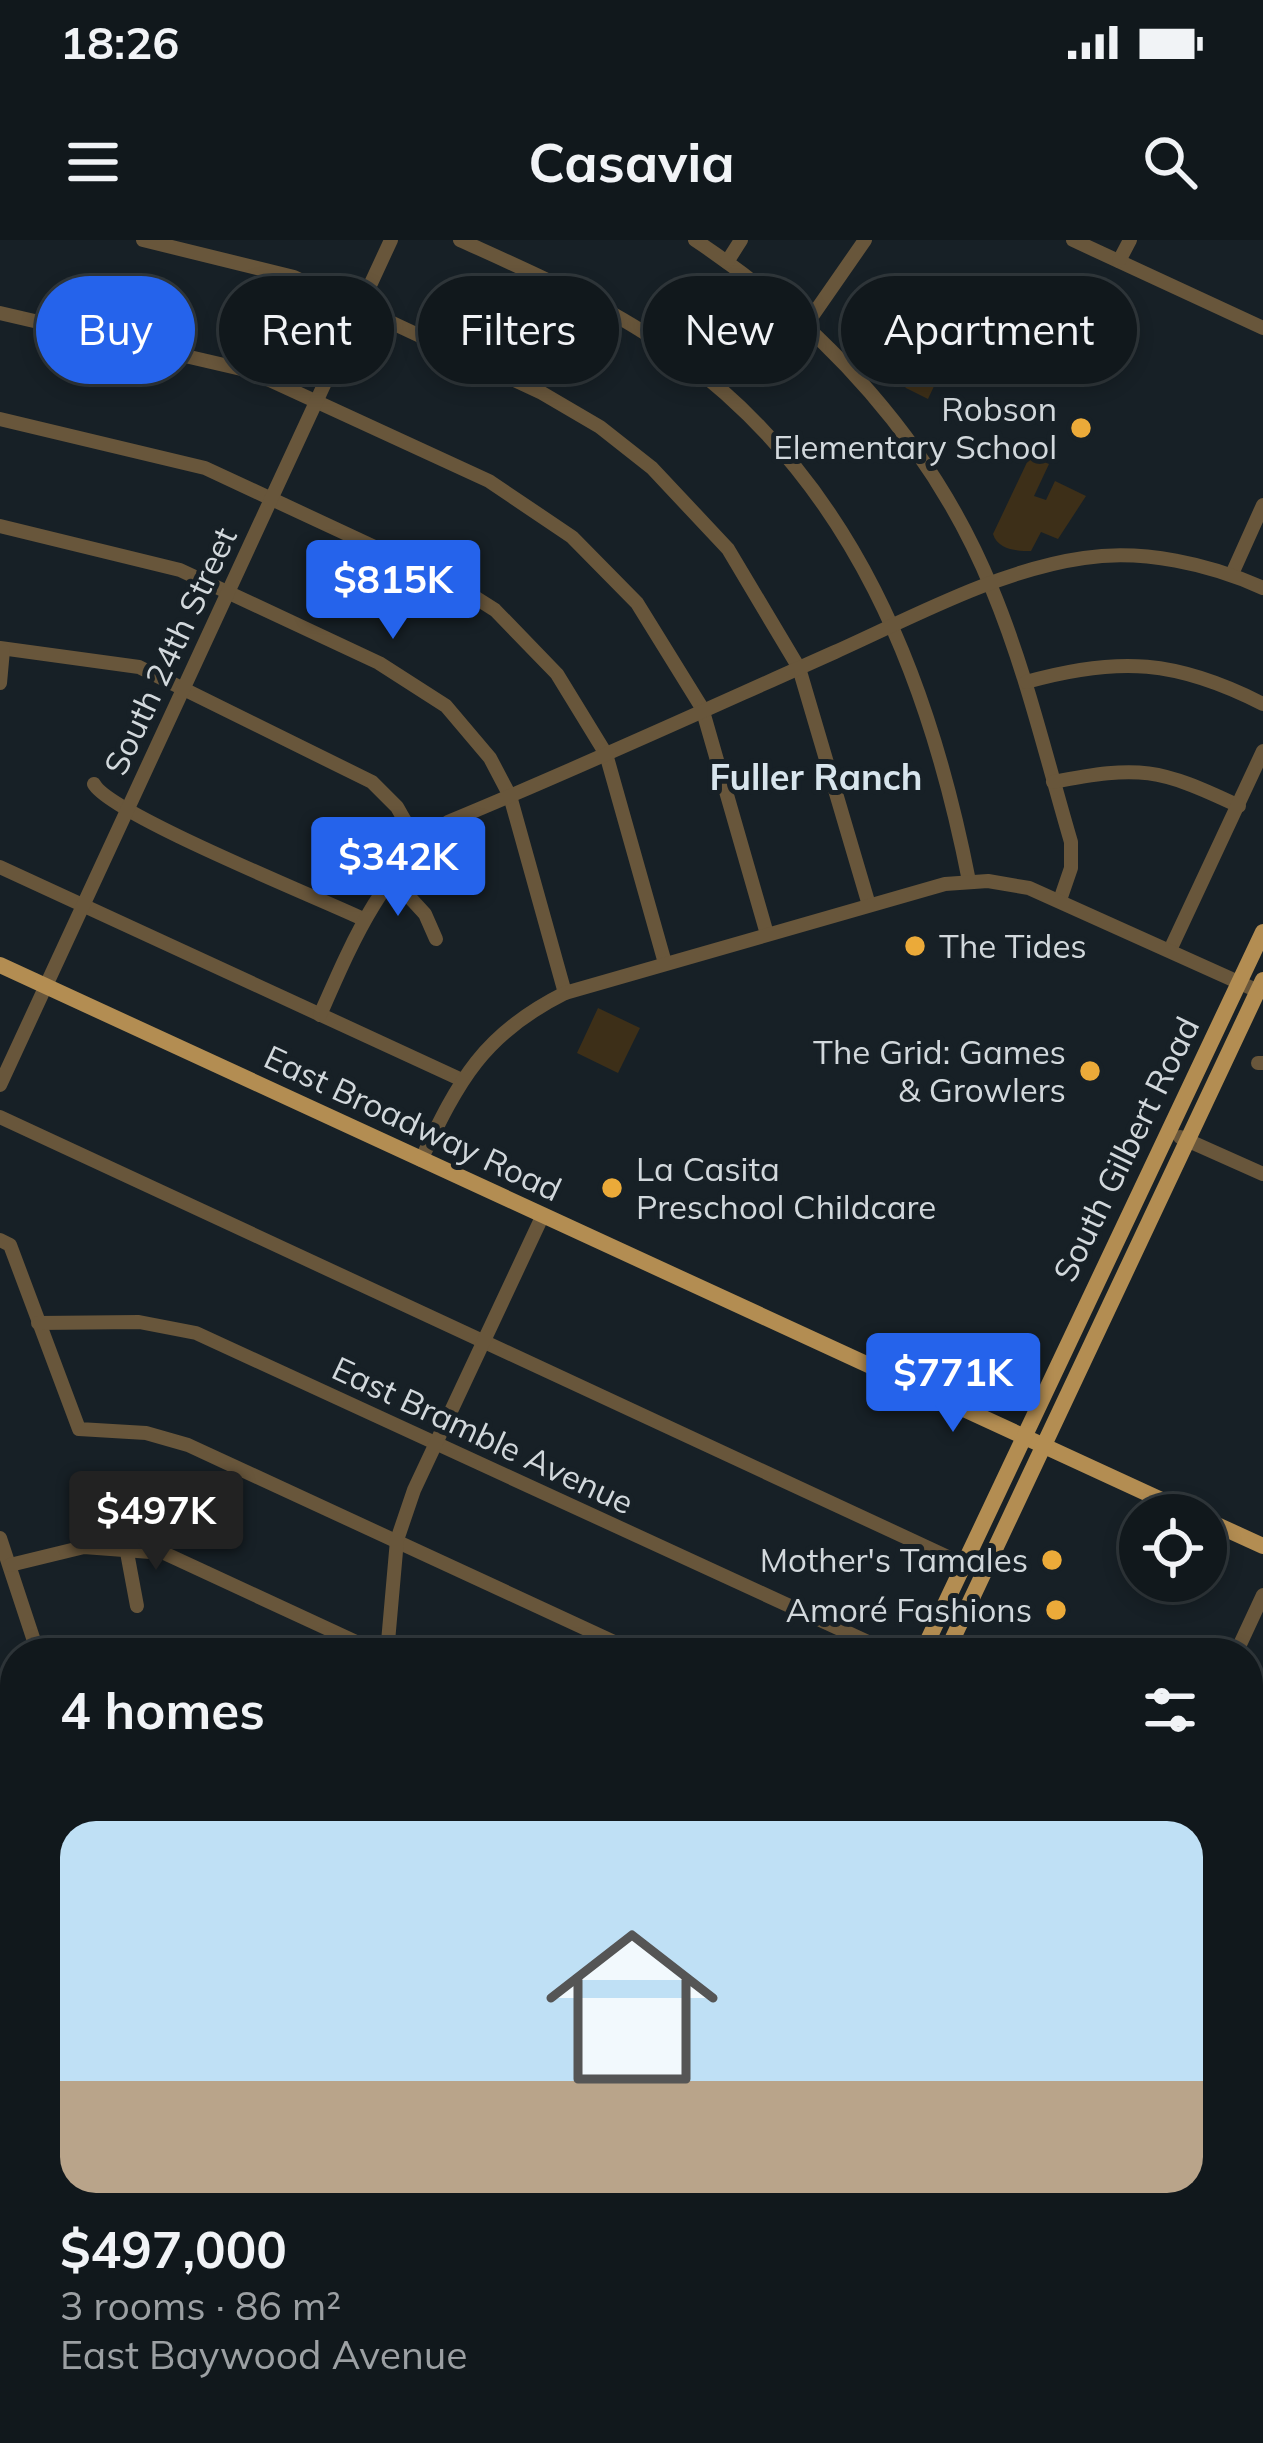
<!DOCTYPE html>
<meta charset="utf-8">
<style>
:root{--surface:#11181c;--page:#1a2125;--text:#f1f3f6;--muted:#9ca0a3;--line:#30373b;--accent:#2563eb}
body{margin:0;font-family:Mulish,sans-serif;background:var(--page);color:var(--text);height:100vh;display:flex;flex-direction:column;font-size:45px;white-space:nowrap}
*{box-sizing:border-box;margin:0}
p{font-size:39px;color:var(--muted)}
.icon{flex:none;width:66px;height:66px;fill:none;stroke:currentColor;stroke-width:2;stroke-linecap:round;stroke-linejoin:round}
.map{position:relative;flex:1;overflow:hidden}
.side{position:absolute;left:0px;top:1398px;width:1263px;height:807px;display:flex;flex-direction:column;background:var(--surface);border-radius:48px 48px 0 0;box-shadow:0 6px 18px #0003,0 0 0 3px var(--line)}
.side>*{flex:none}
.guide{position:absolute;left:36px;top:36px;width:1191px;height:108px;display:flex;gap:24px}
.tools{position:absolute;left:1119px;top:1254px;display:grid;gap:24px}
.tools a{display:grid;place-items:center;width:108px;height:108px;border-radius:50%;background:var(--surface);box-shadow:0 6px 18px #0003,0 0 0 3px var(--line);font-size:60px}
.price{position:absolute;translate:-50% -102px;padding:0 27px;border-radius:12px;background:var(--accent);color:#fff;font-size:39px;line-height:78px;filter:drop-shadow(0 3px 6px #0008)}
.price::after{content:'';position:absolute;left:50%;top:72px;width:36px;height:27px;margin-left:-18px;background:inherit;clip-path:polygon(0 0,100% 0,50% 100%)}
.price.active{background:#222;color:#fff}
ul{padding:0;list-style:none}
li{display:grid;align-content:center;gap:24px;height:636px;padding:0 60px}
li+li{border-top:3px solid var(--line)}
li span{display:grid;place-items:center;height:372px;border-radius:36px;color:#555}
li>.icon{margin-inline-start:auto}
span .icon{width:216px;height:216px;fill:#fffc;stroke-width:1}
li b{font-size:51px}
h2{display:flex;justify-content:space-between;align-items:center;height:144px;padding:0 60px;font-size:51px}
.pill{padding:0 42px;border-radius:54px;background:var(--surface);box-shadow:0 6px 18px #0003,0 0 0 3px var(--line);font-size:42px;line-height:108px}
.pill.active{background:var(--accent);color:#fff}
.status{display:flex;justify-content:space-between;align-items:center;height:84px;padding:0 60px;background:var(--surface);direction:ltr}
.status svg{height:33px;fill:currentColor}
header{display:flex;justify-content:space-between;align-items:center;height:156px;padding:0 60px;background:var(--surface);font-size:54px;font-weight:700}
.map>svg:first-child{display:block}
.green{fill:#3d2f18}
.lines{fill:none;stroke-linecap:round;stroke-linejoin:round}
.canal{stroke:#355163;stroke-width:9}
.minor{stroke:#68563b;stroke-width:14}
.major{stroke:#b38d52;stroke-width:16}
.poi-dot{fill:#ebaa39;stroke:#172026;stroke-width:4.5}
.labels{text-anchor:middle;stroke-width:10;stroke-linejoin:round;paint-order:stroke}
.poi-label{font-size:33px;fill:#d2d8dc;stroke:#172026;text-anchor:end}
.street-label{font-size:33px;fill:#d2d8dc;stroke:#172026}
.neighbourhood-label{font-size:36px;font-weight:bold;fill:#d8e5ed;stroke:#172026}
</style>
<div class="status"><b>18:26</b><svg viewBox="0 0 49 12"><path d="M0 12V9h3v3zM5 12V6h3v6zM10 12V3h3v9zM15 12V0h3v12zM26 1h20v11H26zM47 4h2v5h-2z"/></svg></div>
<header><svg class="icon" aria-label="menu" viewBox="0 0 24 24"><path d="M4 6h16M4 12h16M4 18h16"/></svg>Casavia<svg class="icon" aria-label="search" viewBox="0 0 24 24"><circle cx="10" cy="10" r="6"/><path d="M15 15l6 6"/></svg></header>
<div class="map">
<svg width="1263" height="2203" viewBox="0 0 1263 2203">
<rect width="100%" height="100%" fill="#172026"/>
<g class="green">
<path d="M884 84 925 105 920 119 942 129 928 159 906 148 868 109Z"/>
<path d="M1030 216 1049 224 1034 256 1046 260 1055 241 1086 256 1058 299 1041 292 1031 311C1017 311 998 310 993 294Z"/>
<path d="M598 768 640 788 618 833 577 813Z"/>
</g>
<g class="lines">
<g class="canal">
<path d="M0 1579 15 1632"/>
<path d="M129 2190 132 2203"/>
</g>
<g class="minor">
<path d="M143 0 294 37 542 153 600 187 652 228 728 309 799 428 869 665"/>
<path d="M460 0C535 34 612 67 679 116 853 243 929 437 969 641"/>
<path d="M695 0C825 86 933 204 992 349 1026 431 1046 517 1071 602V628L1060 660"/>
<path d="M1073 0 1263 88"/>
<path d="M1119 21 1130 0"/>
<path d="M727 22 741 0"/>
<path d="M0 73 250 131 489 241 572 297 637 363 702 468 767 694"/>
<path d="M806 85 865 0"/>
<path d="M0 179 205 228 454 344 495 370 557 434 606 514 665 723"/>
<path d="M0 286 180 330 379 423 446 466 490 518 510 556 565 753"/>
<path d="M1232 334 1263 265"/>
<path d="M0 408 139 427 372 542 397 567 418 604"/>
<path d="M1026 442C1119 416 1177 420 1263 464"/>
<path d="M0 443 3 410"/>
<path d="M1053 542C1141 525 1158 528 1239 566"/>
<path d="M94 544C110 574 319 658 363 679"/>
<path d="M0 627 462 840"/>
<path d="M390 636 425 674 436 699"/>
<path d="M1170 710 1263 511"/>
<path d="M320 775C353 700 381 632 448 582 579 528 707 469 835 412 913 377 999 330 1084 318 1143 309 1210 324 1263 348"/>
<path d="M1258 823H1263"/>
<path d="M0 845 391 0"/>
<path d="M0 877 963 1324"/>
<path d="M1180 897 1263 934"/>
<path d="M421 920C459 840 483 794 565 753L945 644 988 641 1029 648 1258 751"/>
<path d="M0 1000 10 1005 79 1189 146 1193 188 1205 638 1413"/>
<path d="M38 1083 139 1082 196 1093 892 1413"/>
<path d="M0 1298 38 1413"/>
<path d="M126 1307 137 1366"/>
<path d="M10 1325 84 1307 164 1313 380 1413"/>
<path d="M387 1413 397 1300 414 1250 542 977"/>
<path d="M1236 1413 1263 1355"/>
<path d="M1248 1665 1263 1672"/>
<path d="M1248 1784 1263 1791"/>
<path d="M1248 1908 1263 1914"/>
<path d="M1248 2025 1263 2033"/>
<path d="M1263 2137 1257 2151 1263 2154"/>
<path d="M1045 2190 1073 2203"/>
<path d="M1086 2203 1092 2190"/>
</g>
<g class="major">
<path d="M0 725 1194 1275"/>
<path d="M1206 1280 1263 1306"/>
<path d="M922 1413 1263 692"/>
<path d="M946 1413 1263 740"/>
<path d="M0 1939 15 1946"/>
<path d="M0 1961 15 1968"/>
<path d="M496 2190 525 2203"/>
<path d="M559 2190 589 2203"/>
</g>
</g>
<g class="poi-dot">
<circle cx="1081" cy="188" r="12"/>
<circle cx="915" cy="706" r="12"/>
<circle cx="1090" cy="831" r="12"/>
<circle cx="612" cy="948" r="12"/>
<circle cx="1052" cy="1320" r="12"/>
<circle cx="1056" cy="1370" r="12"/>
</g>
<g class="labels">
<g class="poi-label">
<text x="1057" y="181">Robson<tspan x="1057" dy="38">Elementary School</tspan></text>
<text x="939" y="718" text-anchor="start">The Tides</text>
<text x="1066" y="824">The Grid: Games<tspan x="1066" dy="38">&amp; Growlers</tspan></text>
<text x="636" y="941" text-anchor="start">La Casita<tspan x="636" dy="38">Preschool Childcare</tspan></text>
<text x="1028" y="1332">Mother's Tamales</text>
<text x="1032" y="1382">Amoré Fashions</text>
</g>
<g class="street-label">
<text transform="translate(170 411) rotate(-65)" y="12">South 24th Street</text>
<text transform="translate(413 883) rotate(25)" y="12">East Broadway Road</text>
<text transform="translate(1126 909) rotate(-64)" y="12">South Gilbert Road</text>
<text transform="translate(483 1195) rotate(25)" y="12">East Bramble Avenue</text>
</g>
<g class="neighbourhood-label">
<text x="816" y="550">Fuller Ranch</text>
</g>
</g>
</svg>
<div class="tools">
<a><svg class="icon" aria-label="locate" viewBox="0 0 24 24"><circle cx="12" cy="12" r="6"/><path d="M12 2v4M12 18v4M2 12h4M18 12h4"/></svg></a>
</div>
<b class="price" style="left:393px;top:402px">$815K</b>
<b class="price" style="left:398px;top:679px">$342K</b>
<b class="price" style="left:953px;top:1195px">$771K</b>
<b class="price active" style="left:156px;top:1333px">$497K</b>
<div class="guide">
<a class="pill active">Buy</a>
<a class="pill">Rent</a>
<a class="pill">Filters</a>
<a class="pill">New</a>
<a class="pill">Apartment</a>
</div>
<section class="side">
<h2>4 homes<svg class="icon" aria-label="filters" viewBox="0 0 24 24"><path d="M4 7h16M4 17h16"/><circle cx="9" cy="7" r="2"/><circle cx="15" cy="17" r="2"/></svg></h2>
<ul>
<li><span style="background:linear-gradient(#bfe0f5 70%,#b9a48a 0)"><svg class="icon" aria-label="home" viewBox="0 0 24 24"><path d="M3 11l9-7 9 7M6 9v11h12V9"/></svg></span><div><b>$497,000</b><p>3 rooms · 86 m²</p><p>East Baywood Avenue</p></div></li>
</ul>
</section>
</div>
